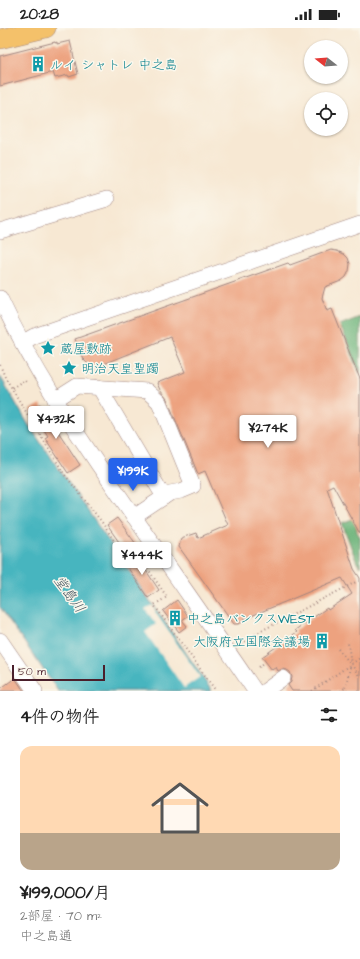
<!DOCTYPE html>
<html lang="ja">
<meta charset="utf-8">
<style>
:root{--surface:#fff;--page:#f2f2f2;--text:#222;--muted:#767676;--line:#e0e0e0;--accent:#2563eb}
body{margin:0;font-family:"Architects Daughter","Klee One",sans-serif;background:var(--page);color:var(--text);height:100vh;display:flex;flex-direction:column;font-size:15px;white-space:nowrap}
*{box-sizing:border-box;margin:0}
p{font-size:13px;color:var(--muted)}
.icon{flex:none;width:22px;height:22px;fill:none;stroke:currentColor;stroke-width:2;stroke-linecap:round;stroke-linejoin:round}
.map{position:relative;height:663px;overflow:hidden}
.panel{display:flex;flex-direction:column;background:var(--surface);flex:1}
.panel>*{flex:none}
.needle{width:26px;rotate:287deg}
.controls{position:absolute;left:304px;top:12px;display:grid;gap:8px}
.controls a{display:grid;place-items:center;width:44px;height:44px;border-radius:50%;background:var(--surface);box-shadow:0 1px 3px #0004;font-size:20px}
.scale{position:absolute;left:12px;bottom:10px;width:93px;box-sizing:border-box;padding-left:4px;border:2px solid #4a1f2b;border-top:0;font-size:11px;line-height:14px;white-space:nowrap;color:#4a1f2b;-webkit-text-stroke:3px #fbf7ec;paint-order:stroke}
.price{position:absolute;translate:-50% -34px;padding:0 9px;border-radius:4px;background:#fff;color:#222;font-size:13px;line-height:26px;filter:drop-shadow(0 1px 2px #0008)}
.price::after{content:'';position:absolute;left:50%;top:24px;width:12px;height:9px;margin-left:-6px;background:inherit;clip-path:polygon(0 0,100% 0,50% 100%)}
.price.on{background:var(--accent);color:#fff}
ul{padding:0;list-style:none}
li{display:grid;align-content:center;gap:8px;height:212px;padding:0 20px}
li+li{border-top:1px solid var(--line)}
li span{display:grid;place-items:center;height:124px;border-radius:12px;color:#555}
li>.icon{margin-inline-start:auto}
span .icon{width:72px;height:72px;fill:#fffc;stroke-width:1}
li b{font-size:17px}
h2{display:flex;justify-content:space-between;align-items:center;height:48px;padding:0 20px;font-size:17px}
.status{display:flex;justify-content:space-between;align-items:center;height:28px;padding:0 20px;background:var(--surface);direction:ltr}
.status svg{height:11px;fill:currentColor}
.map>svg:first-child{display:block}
.forest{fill:#6db47a;stroke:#5c6a52}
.water{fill:#46b5bf;stroke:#486a75}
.pier{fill:#f7e8d3}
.building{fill:#eda27f}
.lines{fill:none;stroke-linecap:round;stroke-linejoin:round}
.minor-casing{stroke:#a0847f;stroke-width:16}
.major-casing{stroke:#a0847f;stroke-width:20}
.path{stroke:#a0847f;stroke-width:2;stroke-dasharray:1 3;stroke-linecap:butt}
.minor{stroke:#fff;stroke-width:15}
.major{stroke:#f4c16a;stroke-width:19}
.labels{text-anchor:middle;stroke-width:3;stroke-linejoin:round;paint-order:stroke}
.culture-label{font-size:13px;fill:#0d838f;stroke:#fbf7ec;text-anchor:start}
.water-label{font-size:14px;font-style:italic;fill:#485b66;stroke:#fbf7ec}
</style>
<div class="status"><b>20:28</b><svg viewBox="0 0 49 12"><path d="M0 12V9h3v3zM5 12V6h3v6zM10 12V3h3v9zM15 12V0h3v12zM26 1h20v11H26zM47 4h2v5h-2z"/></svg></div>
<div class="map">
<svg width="360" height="663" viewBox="0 0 360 663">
<rect width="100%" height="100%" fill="#fbf7ec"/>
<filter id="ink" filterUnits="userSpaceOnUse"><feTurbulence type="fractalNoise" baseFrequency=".025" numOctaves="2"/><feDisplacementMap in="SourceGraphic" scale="8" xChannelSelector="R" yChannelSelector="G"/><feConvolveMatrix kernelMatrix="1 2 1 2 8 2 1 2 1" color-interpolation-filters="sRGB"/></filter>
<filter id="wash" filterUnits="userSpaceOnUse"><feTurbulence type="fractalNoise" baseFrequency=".012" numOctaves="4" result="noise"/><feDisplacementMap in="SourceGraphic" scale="16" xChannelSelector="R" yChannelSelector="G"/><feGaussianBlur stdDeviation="0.9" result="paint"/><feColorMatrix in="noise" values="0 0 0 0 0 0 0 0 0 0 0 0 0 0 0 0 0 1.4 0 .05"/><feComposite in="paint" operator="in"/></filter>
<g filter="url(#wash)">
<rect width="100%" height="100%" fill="#f7e8d3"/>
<g class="forest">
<path d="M360 289V345L340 297Z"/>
<path d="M355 490 357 504 360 509V539L357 535 342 495Z"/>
</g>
<path class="water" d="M0 348 28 396 212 663H58L0 579Z"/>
<path class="pier" d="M152 577 156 583 155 584 200 649 184 660 145 604 156 596 145 581Z"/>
<g id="blocks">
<g class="building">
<path d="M70 13 78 46 69 49 68 47 55 50 53 44 0 58V28L55 14V15L57 14V16Z"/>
<path d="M331 222 337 223 344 226 348 230 350 236 349 243 346 249 341 253 325 259 322 270 327 283 332 281 360 351V506L333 457 327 460 354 541 360 550V663H292L288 657 291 654 292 649 290 644 287 642 282 641 278 643 276 639 272 642 262 629 297 604 295 602 327 580 328 582 352 566 342 550 244 591 243 594 238 596H234L179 519 181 510 196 505 198 510 228 497 205 443 198 446 167 371 160 362 157 355 185 344 170 309 98 338H92L87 335 83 331 75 311 288 235 290 237Z"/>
<path d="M40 376 80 437 68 445 45 410 48 408 31 382Z"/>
<path d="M117 490 136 516 126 524 107 497Z"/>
<path d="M135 526 159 562 148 570 124 534Z"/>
<path d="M177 572 188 588 182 592 187 598 179 604 163 583Z"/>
<path d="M15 650 24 663H0V661Z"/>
</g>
</g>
</g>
<g filter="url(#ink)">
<use href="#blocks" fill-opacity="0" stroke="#a0847f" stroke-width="1"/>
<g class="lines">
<g class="minor-casing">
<g id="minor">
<path d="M0 203 107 171"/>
<path d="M0 270C32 339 74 402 117 464 163 531 210 596 255 663"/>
<path d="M22 315 34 308 360 196"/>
<path d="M99 359 164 469"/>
<path d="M55 372 77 358 147 363 159 374 193 458 181 463 170 465 134 489"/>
<path d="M0 612 35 663"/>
<path d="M265 663 283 650"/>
</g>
</g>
<g class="major-casing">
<path id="major" d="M0 11 46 0"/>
</g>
<g class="path">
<path d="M0 337 5 349 23 379 65 447 101 493 125 529 135 522 167 569 154 577 216 663"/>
<path d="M12 360 24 352 26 354"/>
<path d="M242 616 257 605 356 554"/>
<path d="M338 621 351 636 360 649"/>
<path d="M259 639 264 635"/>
<path d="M312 663 360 630"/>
<path d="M340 663 345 660"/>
<path d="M347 663 345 660 351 636 348 615"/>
</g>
<use href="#minor" class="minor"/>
<use href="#major" class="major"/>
</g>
</g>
<defs>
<g id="building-bare" transform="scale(1.2)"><path d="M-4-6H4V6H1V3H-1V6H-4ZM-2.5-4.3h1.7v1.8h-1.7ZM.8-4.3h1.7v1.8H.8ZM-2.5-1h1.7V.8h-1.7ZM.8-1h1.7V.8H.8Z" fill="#0f9aa8" stroke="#fbf7ec" stroke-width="2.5" paint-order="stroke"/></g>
<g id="sight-bare" transform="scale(1.2)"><path d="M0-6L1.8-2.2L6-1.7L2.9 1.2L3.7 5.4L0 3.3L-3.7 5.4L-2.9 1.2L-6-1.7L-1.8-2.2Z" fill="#0f9aa8" stroke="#fbf7ec" stroke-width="2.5" paint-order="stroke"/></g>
</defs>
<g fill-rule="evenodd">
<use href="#building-bare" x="38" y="36"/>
<use href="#sight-bare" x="48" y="320"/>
<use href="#sight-bare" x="69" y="340"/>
<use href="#building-bare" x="175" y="590"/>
<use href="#building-bare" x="322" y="613"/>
</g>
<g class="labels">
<g class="culture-label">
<text x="50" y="41">ルイ シャトレ 中之島</text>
<text x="60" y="325">蔵屋敷跡</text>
<text x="81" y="345">明治天皇聖躅</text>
<text x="187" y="595">中之島バンクスWEST</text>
<text x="310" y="618" text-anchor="end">大阪府立国際会議場</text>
</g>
<g class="water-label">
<text transform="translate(70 566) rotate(54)" y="5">堂島川</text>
</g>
</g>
</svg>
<div class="controls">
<a><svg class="needle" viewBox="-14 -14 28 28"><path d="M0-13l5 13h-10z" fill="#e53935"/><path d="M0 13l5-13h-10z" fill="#767676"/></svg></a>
<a><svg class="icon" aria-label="locate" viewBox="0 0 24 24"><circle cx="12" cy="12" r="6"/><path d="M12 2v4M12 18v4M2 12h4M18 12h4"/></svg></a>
</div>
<div class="scale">50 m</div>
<b class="price" style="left:56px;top:412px">¥432K</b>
<b class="price" style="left:268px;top:421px">¥274K</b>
<b class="price on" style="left:133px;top:464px">¥199K</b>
<b class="price" style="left:142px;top:548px">¥444K</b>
</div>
<section class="panel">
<h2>4件の物件<svg class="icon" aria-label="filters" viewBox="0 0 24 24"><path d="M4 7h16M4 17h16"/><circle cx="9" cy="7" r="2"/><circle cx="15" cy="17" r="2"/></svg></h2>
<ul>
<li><span style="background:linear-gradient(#ffd9b3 70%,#b9a48a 0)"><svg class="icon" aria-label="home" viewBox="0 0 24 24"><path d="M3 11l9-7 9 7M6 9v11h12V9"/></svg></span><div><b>¥199,000/月</b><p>2部屋 · 70 m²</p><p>中之島通</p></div></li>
</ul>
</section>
